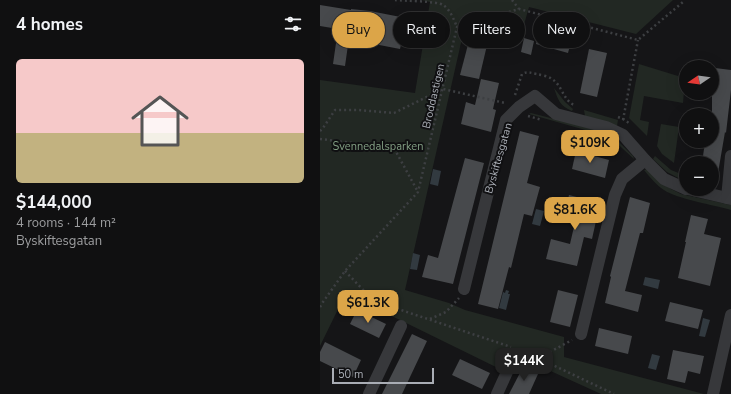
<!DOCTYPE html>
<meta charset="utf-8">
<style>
:root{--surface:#101011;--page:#1e1e1f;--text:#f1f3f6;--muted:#9c9d9f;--line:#303031;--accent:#dca548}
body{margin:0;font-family:"Nunito Sans",sans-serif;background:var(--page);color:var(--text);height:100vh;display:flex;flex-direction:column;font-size:15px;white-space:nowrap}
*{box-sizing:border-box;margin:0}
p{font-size:13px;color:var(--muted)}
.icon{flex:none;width:22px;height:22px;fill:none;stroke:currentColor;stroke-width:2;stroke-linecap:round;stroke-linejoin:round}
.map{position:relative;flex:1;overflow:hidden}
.side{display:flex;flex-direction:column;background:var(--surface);width:320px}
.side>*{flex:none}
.top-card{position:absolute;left:12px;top:12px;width:339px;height:36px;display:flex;gap:8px}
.needle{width:26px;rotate:257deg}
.buttons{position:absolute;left:359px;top:60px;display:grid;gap:8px}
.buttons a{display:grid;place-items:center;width:40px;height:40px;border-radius:50%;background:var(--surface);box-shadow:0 4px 16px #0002,0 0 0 1px var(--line);font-size:20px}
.scale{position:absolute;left:12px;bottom:10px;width:102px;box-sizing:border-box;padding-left:4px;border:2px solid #a9adb5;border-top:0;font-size:11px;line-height:14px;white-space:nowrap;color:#a9adb5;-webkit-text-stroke:3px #101012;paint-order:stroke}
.price{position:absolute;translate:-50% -34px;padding:0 9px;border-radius:8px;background:var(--accent);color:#111;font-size:13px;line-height:26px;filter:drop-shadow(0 1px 2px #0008)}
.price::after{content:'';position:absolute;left:50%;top:24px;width:12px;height:9px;margin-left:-6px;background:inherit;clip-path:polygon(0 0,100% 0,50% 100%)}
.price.selected{background:#222;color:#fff}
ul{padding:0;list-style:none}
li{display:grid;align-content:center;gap:8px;height:212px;padding:0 16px}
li+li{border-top:1px solid var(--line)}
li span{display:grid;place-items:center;height:124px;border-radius:6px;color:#555}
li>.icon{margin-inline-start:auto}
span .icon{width:72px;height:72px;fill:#fffc;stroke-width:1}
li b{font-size:17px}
h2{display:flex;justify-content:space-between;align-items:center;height:48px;padding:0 16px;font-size:17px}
.chip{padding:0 14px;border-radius:18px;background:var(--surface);box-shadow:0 4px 16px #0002,0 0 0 1px var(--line);font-size:14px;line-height:36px}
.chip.selected{background:var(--accent);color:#111}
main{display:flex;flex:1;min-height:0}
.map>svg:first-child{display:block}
.green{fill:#222823}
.water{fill:#323a40}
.building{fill:#47494c}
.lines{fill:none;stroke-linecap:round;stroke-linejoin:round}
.path{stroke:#3d3f42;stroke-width:2.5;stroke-dasharray:2 3;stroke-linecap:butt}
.street{stroke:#37383b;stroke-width:12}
.labels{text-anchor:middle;stroke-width:4;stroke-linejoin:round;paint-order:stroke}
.street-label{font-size:11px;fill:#a9adb5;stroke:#101012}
.park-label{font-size:11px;fill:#829e83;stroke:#101012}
</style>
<main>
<section class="side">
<h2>4 homes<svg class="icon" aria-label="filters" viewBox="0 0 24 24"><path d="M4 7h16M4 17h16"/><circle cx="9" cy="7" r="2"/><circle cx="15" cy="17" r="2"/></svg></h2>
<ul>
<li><span style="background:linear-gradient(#f6c9c9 60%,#c2b280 0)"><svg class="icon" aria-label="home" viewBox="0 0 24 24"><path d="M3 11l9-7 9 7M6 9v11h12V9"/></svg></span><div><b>$144,000</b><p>4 rooms · 144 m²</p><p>Byskiftesgatan</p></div></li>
</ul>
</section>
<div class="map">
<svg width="411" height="394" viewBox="0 0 411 394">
<rect width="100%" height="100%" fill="#151517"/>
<g class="green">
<path d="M102 0H353L316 34 209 7 198 46 143 34 85 290 129 303 145 310 244 337V357L384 394H281L191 353 182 370 78 319 25 295 0 346V80L95 93 110 2Z"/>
<path d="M319 64 358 76 364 91 363 103 324 96 320 120 329 122 327 136 309 118Z"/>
<path d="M234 88 245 102 253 109 252 111C240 106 238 100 234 88Z"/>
<path d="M264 110 298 120 297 126 265 116Z"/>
<path d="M211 113 285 132 299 142 313 156 314 159 290 137 209 114Z"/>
<path d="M341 124 359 127 354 163 342 154 337 146Z"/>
<path d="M335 156 351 170 366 176V182L347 172 333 159Z"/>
<path d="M328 169 351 189 361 194 411 205V210C394 205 357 199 344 190 336 185 330 177 324 170Z"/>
</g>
<g class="water">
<path d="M113 169 121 171 118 186 110 184Z"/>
<path d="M216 209 224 211 220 226 212 224Z"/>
<path d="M93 253 100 255 97 270 90 269Z"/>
<path d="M325 277 340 280 338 289 323 285Z"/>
<path d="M186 290 189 291 188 294H190L186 310 179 308 183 292 185 293Z"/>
<path d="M383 318 390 320 385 337 379 336Z"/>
<path d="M332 354 340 356 336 370 328 368Z"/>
</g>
<g class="building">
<path d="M0 5 31 10V9L50 11 96 20 92 42 82 40 80 49 49 43V47L28 45 25 66 13 64 18 29 0 26Z"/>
<path d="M221 25 253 34 248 53 216 44Z"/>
<path d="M150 37 168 41 159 79 140 75Z"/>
<path d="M204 38 214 41 211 55 201 52Z"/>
<path d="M269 49 287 53 277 97 260 93Z"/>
<path d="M395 68 411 70V90L406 133 405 132 398 173H392V163H382L385 142 392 143V92Z"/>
<path d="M161 79 179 83 173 109 176 110 171 132 141 124 146 102 155 105Z"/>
<path d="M200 131 219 136 207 183 220 187 212 216 204 214 191 268 189 267 178 309 158 304Z"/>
<path d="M256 151 289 160 285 178 252 169Z"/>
<path d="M145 158 164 163 133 284 102 277 108 255 118 258Z"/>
<path d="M249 195 280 203 272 239 264 237 257 266 226 259 231 239 250 244 256 218 244 215Z"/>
<path d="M310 197 330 203 323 233H320L305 291 322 295 318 312 285 303 291 277 290 276Z"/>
<path d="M371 215 388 219 384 234 401 238 390 286 358 278 366 242H365Z"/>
<path d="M238 290 258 295 250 327 230 322Z"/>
<path d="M350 302 383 310 378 329 345 321Z"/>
<path d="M37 310 66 324 59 338 30 324Z"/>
<path d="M279 328 312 336 308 354 275 346Z"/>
<path d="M92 334 107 341 82 394H62Z"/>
<path d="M5 342 41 360 33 377 0 361V352Z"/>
<path d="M353 350 384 356 380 374 368 371 365 383 347 379Z"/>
<path d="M140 359 170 373 162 389 132 375Z"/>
<path d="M203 367 218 374 209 394H189Z"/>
</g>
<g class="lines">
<g class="path">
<path d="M75 0C84 1 117 1 123 5 130 9 134 20 137 27"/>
<path d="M192 0 199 9"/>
<path d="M195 95 202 74C207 71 211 73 217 74 221 75 228 76 232 79 242 85 243 100 254 105"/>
<path d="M208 116 222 120"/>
<path d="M298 117 303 119 309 123"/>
<path d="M303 120 318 40"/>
<path d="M0 131 3 128 15 110H38L74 113 123 89 185 103"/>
<path d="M0 139 74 148 98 192"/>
<path d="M25 271 48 295 75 308 191 347"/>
<path d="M0 307 3 302 25 271 98 192 137 27 199 9 318 40 363 2V0"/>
<path d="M110 319 126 312 139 298"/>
<path d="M203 351 294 394"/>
<path d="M210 353H228L252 340"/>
</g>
<g class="street">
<path d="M368 189 411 199"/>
<path d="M407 198 411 156"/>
<path d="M144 289 186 120 199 107 215 96 236 114 286 127 303 135 325 160 344 179 366 189"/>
<path d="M261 334 295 195 302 179 325 160"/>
<path d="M49 394 81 326"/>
<path d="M177 394 193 359"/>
<path d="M393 394 411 315"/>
</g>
</g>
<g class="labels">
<g class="street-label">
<text transform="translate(113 96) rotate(-77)" y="4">Broddastigen</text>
<text transform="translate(178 158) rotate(-74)" y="4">Byskiftesgatan</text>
</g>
<g class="park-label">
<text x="58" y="150">Svennedalsparken</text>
</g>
</g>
</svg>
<div class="buttons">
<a><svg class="needle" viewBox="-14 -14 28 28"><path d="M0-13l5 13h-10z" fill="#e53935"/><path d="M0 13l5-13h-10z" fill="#9c9d9f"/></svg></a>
<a>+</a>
<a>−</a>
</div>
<div class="scale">50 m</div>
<b class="price" style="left:270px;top:164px">$109K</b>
<b class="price" style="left:255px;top:231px">$81.6K</b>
<b class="price" style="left:48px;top:324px">$61.3K</b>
<b class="price selected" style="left:204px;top:382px">$144K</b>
<div class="top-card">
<a class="chip selected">Buy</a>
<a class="chip">Rent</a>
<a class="chip">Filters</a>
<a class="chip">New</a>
</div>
</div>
</main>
